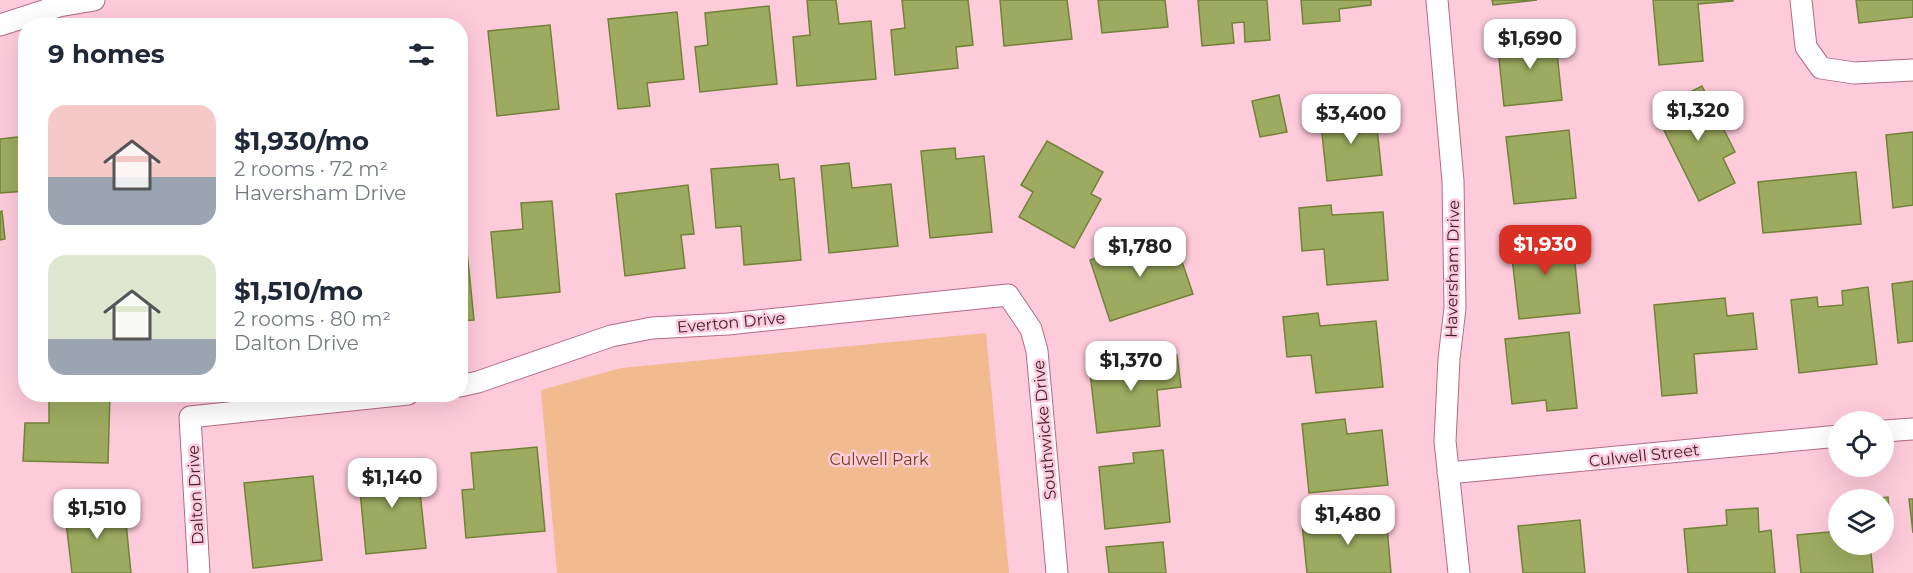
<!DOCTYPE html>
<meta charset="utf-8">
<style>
:root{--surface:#fff;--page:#f6f6f7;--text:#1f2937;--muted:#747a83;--accent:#d93025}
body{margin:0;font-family:Montserrat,sans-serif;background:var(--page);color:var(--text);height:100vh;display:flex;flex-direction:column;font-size:22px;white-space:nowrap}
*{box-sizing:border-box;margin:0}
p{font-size:20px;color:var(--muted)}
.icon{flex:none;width:33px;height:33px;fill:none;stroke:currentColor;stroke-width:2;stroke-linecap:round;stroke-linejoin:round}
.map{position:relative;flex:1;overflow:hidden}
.sheet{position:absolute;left:18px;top:18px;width:450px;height:384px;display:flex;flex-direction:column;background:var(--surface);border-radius:24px;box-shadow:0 6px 24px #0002}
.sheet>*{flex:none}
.tools{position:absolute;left:1828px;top:411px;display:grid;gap:12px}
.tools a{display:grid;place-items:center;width:66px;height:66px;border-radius:50%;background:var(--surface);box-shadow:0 6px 24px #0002;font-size:30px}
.price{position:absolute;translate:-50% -51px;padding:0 14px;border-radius:12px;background:#fff;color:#222;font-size:20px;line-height:39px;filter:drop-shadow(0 2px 3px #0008)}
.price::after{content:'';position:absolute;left:50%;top:36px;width:18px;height:14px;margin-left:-9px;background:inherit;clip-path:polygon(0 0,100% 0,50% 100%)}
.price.current{background:var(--accent);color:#fff}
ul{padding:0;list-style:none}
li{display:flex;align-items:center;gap:18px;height:150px;padding:0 30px}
li span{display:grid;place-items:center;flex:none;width:168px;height:120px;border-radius:18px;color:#555}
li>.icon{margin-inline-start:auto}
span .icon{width:72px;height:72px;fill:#fffc;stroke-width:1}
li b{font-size:26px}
h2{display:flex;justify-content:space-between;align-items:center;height:72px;padding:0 30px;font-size:26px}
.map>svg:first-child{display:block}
.green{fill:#f2ba8f}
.building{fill:#9cab60;stroke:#748238;stroke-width:1.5}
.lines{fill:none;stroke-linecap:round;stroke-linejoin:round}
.street-casing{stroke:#b46a83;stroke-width:23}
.street{stroke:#fff;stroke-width:21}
.labels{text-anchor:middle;stroke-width:5;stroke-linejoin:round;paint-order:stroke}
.street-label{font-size:16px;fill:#3f202b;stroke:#fecbdb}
.park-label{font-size:16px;fill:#6f4119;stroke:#fecbdb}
</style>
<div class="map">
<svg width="1913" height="573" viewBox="0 0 1913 573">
<rect width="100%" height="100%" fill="#fecbdb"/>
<path class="green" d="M986 333 1009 573H557L541 390 621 368Z"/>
<g class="building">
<path d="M807 0H836L839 24 871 21 876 79 797 86 793 37 810 35Z"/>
<path d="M902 0H968L973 45 956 47 958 68 895 75 891 30 905 28Z"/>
<path d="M1000 0H1067L1072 39 1004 46Z"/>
<path d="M1098 0H1165L1168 27 1102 33Z"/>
<path d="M1198 0H1267L1270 40 1245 42 1244 22 1232 23 1234 43 1202 46Z"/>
<path d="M1301 0H1371V5L1339 9 1340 21 1303 24Z"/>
<path d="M1492 0H1537L1493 5Z"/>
<path d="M1653 0H1733V1L1698 4 1703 61 1659 65Z"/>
<path d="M1856 0H1913V17L1859 23Z"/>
<path d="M769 6 777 84 700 92 695 47 708 45 705 13Z"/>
<path d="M677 12 684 79 647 83 650 106 618 109 608 19Z"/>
<path d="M550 25 559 109 497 116 488 31Z"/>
<path d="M1555 34 1562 100 1504 106 1497 40Z"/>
<path d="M1702 86 1735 152 1723 158 1735 183 1699 201 1654 110Z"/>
<path d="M1279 95 1287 132 1260 137 1252 101Z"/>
<path d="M1375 109 1382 175 1327 181 1320 115Z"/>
<path d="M1569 130 1576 198 1514 204 1506 137Z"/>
<path d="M1913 132V205L1893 208 1886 135Z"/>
<path d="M26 136V191L0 193V139Z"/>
<path d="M1047 141 1103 172 1091 194 1101 199 1074 248 1019 217 1033 192 1021 185Z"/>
<path d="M955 148 956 159 984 156 992 232 930 238 921 151Z"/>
<path d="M849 163 852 188 891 184 898 246 829 253 821 166Z"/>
<path d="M778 164 780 180 794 178 801 260 744 265 741 226 716 228 711 169Z"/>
<path d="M1856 172 1861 224 1763 233 1758 182Z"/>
<path d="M688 185 694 234 681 235 685 268 625 276 616 194Z"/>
<path d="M552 201 560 292 497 298 491 232 523 229 521 203Z"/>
<path d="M1331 205 1332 215 1383 212 1388 280 1327 285 1324 249 1302 251 1299 208Z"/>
<path d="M2 211 5 239 0 240V212Z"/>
<path d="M1572 234 1580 313 1519 319 1510 240Z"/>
<path d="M1153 239 1157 250 1176 244 1193 294 1110 321 1090 260Z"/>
<path d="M460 251H467L474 320 460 321Z"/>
<path d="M1913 281V341L1898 343 1892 284Z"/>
<path d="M1868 287 1877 364 1799 373 1791 300 1817 297 1818 307 1843 305 1842 291Z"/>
<path d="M1725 298 1727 316 1753 313 1757 349 1694 354 1697 393 1662 396 1654 305Z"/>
<path d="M1318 313 1320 326 1376 321 1383 387 1316 393 1311 355 1287 357 1283 317Z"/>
<path d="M1569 332 1577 408 1547 411 1546 400 1512 404 1505 339Z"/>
<path d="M1177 355 1181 387 1157 390 1160 426 1097 433 1089 364Z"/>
<path d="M49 394H110L108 463 23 461 25 423H49Z"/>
<path d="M1345 419 1347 434 1382 430 1388 485 1309 493 1302 424Z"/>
<path d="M537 447 545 531 466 538 462 490 474 489 471 453Z"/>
<path d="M1163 450 1170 522 1105 529 1099 467 1134 463 1133 453Z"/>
<path d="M417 464 426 548 366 554 358 470Z"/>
<path d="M313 476 322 560 253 568 244 483Z"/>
<path d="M1888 497 1891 532 1884 533V500H1861Z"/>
<path d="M1909 499H1913V533Z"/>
<path d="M98 501 99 516 125 513 131 573H72L64 505Z"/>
<path d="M1758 508 1759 532 1771 530 1775 573H1688L1684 529 1727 525 1726 510Z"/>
<path d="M1386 515 1391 573H1307L1302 523Z"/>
<path d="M1580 520 1585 573H1523L1518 526Z"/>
<path d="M1839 531V544H1870L1873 573H1801L1797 535Z"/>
<path d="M1163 542 1166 573H1109L1106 547Z"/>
</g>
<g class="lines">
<g class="street-casing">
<g id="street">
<path d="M1437 0 1453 181 1455 308 1449 359 1445 441 1459 573"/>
<path d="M1801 0 1806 47 1821 68 1854 73 1913 70"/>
<path d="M0 25 59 6 94 0"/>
<path d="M460 386 478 382 611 336 652 328 728 324 1008 295 1031 329 1037 351 1057 573"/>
<path d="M1884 431 1913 429"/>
<path d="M1448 473 1839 436"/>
<path d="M199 573 190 417 408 394"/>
</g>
</g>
<use href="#street" class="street"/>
</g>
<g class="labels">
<g class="street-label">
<text transform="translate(1452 269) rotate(-89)" y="6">Haversham Drive</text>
<text transform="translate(731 322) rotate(-5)" y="6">Everton Drive</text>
<text transform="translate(1044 430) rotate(-95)" y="6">Southwicke Drive</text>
<text transform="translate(1644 455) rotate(-6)" y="6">Culwell Street</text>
<text transform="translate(195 495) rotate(-93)" y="6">Dalton Drive</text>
</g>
<g class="park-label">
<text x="879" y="465">Culwell Park</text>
</g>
</g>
</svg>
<div class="tools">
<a><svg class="icon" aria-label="locate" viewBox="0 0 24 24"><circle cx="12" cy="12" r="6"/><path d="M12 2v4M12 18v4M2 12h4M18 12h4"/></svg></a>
<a><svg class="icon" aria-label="layers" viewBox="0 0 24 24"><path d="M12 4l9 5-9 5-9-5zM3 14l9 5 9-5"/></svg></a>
</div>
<b class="price" style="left:1530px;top:70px">$1,690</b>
<b class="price" style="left:1698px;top:142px">$1,320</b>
<b class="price" style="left:1351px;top:145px">$3,400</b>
<b class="price current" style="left:1545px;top:276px">$1,930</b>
<b class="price" style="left:1140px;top:278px">$1,780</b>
<b class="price" style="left:1131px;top:392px">$1,370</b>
<b class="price" style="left:392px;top:509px">$1,140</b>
<b class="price" style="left:97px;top:540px">$1,510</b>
<b class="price" style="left:1348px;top:546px">$1,480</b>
<section class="sheet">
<h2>9 homes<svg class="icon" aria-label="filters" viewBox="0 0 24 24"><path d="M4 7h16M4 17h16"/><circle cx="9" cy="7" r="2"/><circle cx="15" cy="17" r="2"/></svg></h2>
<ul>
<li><span style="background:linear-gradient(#f6c9c9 60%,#9aa5b1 0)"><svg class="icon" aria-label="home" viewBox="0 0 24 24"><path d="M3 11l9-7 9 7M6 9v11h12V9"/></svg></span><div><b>$1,930/mo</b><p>2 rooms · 72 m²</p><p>Haversham Drive</p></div></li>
<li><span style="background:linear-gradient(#dfe7d0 70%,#9aa5b1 0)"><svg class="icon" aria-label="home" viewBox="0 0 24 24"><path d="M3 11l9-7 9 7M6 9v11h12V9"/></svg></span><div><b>$1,510/mo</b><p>2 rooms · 80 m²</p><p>Dalton Drive</p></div></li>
</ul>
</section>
</div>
